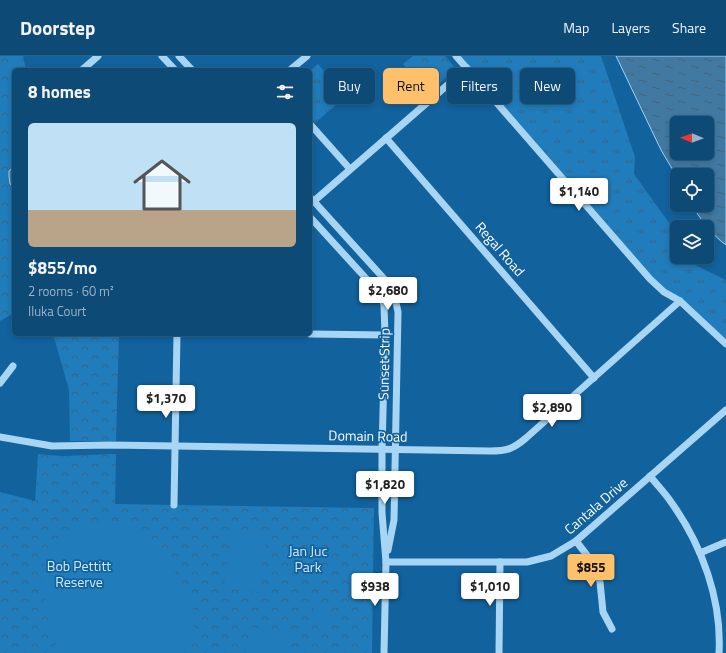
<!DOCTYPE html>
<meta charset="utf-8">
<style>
:root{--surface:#0e4a76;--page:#1c547e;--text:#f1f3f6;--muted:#9bb3c5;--line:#2e6288;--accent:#ffc06c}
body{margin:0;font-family:"Titillium Web",sans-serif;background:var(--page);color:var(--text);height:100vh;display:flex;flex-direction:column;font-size:15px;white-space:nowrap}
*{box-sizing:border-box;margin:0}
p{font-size:13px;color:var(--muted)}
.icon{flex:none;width:22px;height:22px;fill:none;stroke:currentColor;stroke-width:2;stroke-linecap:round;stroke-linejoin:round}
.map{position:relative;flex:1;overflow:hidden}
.panel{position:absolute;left:12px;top:12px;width:300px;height:268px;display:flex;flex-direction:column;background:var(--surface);border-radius:6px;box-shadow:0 2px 6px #0003,0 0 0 1px var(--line)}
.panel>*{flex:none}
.hud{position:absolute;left:324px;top:12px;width:342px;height:36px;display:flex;gap:8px}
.needle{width:26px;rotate:271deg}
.buttons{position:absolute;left:670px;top:60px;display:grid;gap:8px}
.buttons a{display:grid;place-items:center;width:44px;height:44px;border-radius:6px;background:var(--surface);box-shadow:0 2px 6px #0003,0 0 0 1px var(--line);font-size:20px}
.price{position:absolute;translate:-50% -34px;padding:0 9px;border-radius:4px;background:#fff;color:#222;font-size:13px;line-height:26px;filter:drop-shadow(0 1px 2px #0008)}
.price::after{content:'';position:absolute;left:50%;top:24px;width:12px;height:9px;margin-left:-6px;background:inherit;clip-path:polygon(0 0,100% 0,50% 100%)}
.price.on{background:var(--accent);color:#111}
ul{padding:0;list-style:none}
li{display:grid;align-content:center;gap:8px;height:212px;padding:0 16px}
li+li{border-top:1px solid var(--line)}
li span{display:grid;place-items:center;height:124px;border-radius:6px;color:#555}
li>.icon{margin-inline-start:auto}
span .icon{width:72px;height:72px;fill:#fffc;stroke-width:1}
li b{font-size:17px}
h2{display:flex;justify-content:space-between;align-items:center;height:48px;padding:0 16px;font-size:17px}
.chip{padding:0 14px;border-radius:6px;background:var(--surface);box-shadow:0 2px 6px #0003,0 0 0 1px var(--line);font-size:14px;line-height:36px}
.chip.on{background:var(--accent);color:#111}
header{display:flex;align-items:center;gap:24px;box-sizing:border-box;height:56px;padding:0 20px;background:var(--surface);border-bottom:1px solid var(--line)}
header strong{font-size:19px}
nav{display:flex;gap:22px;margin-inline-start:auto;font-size:14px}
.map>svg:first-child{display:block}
.grass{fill:url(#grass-tufts)}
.park{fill:url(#park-crowns)}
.pitch{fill:#207cbb}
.water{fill:url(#water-ripples);stroke:#9ad2f8;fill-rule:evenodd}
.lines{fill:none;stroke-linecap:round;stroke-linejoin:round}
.minor{stroke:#a8d5f4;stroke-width:7}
.labels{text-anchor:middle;stroke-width:3.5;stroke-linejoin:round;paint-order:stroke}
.street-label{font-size:14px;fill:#fff;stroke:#12629e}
.park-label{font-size:14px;fill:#d1ebfe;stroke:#12629e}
</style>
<header>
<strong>Doorstep</strong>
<nav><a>Map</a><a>Layers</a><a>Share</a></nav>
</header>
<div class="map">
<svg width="726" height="597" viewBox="0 0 726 597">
<defs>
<pattern id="grass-tufts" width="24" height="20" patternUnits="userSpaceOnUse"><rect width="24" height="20" fill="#207cbb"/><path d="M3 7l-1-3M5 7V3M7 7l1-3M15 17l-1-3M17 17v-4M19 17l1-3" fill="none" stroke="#346689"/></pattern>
<pattern id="park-crowns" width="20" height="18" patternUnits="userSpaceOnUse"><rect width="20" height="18" fill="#207cbb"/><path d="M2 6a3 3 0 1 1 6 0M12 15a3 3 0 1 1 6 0" fill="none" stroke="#346689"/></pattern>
<pattern id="water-ripples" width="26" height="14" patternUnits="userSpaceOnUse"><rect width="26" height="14" fill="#4179a3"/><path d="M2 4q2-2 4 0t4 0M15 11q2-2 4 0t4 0" fill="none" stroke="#466278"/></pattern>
</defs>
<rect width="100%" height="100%" fill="#12629e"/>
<g class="grass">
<path d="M456 0H601L635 101 634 118 677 178V201H688L689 206 726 224V288L664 236Z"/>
<path d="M318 8 344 39V42L315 67 310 61V15Z"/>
</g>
<g class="park">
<path d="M0 0H23L26 14H14V257L0 265Z"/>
<path d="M413 0H445L456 13 428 37 403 8Z"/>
<path d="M53 278H119L116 385H70L69 334Z"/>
<path d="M38 398 61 400 116 398 115 448 374 452 372 597H0V436L35 445Z"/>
</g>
<g class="pitch">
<path d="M104 466C115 467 126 469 137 474 153 482 189 532 193 549 194 554 195 560 194 565 194 576 188 587 184 597H60L57 591C48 557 28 510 59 482 63 479 67 474 71 472 81 467 93 466 104 466Z"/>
<path d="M232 476 266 481 259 536 224 532Z"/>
<path d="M314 547 331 548 330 568 313 567Z"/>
<path d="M250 571 291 575 287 597H245Z"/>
</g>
<g class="water">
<path d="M616 0H726V189C713 180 700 163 692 149H707V119H677V121L661 94ZM677 67H707V97H677Z"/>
<path d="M14 111V130L10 128 9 120V115Z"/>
</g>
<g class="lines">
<g class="minor">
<path d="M162 0 175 14"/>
<path d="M179 0 192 14"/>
<path d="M456 0 650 223 664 236 680 245 726 288"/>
<path d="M82 14 98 0"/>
<path d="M290 14 307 0"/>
<path d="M310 68 350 113"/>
<path d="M386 82 594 322"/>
<path d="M310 141 387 226C393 235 396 244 398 256L394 464 388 494"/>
<path d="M314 145 467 12"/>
<path d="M310 161 372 229 382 242 384 249 385 279 382 394V457L386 506 384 597"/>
<path d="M310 278 385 279"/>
<path d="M0 327 13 310"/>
<path d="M0 381 52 390 110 389 490 395C507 395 513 393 526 382L680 245"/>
<path d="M650 420C657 429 665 437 671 446 702 489 722 544 719 597"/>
<path d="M174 449 177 278"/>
<path d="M576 485 593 507 597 517 600 526 603 556 612 573"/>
<path d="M700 497 726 486"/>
<path d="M386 506H527L551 500 576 485 726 354"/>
<path d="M499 597 500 506"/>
</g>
</g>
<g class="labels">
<g class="street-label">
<text transform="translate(500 193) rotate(49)" y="5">Regal Road</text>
<text transform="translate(384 308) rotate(-89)" y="5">Sunset Strip</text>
<text transform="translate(368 380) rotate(1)" y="5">Domain Road</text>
<text transform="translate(596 450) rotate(-41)" y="5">Cantala Drive</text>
</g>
<g class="park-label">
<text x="308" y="500">Jan Juc<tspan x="308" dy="16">Park</tspan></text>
<text x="79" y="515">Bob Pettitt<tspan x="79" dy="16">Reserve</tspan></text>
</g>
</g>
</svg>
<div class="buttons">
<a><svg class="needle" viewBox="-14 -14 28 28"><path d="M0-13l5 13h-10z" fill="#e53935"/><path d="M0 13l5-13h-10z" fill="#9bb3c5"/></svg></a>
<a><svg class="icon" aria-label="locate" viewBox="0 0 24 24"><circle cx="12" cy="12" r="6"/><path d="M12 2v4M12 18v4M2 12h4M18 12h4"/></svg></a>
<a><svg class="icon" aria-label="layers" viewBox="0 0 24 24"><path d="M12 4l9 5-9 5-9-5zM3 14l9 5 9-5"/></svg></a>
</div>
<b class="price" style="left:579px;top:156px">$1,140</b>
<b class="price" style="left:388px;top:255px">$2,680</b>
<b class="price" style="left:166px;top:363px">$1,370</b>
<b class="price" style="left:552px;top:372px">$2,890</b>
<b class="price" style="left:385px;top:449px">$1,820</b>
<b class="price on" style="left:591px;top:532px">$855</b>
<b class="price" style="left:375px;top:551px">$938</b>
<b class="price" style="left:490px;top:551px">$1,010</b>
<div class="hud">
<a class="chip">Buy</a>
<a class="chip on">Rent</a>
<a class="chip">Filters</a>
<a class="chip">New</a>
</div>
<section class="panel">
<h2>8 homes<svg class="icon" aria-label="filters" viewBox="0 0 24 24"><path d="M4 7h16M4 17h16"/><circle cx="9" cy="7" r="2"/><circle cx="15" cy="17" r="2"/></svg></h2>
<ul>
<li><span style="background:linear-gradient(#bfe0f5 70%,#b9a48a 0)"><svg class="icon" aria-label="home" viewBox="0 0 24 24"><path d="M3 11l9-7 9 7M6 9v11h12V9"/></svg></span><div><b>$855/mo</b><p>2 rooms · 60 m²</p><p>Iluka Court</p></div></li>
</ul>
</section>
</div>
